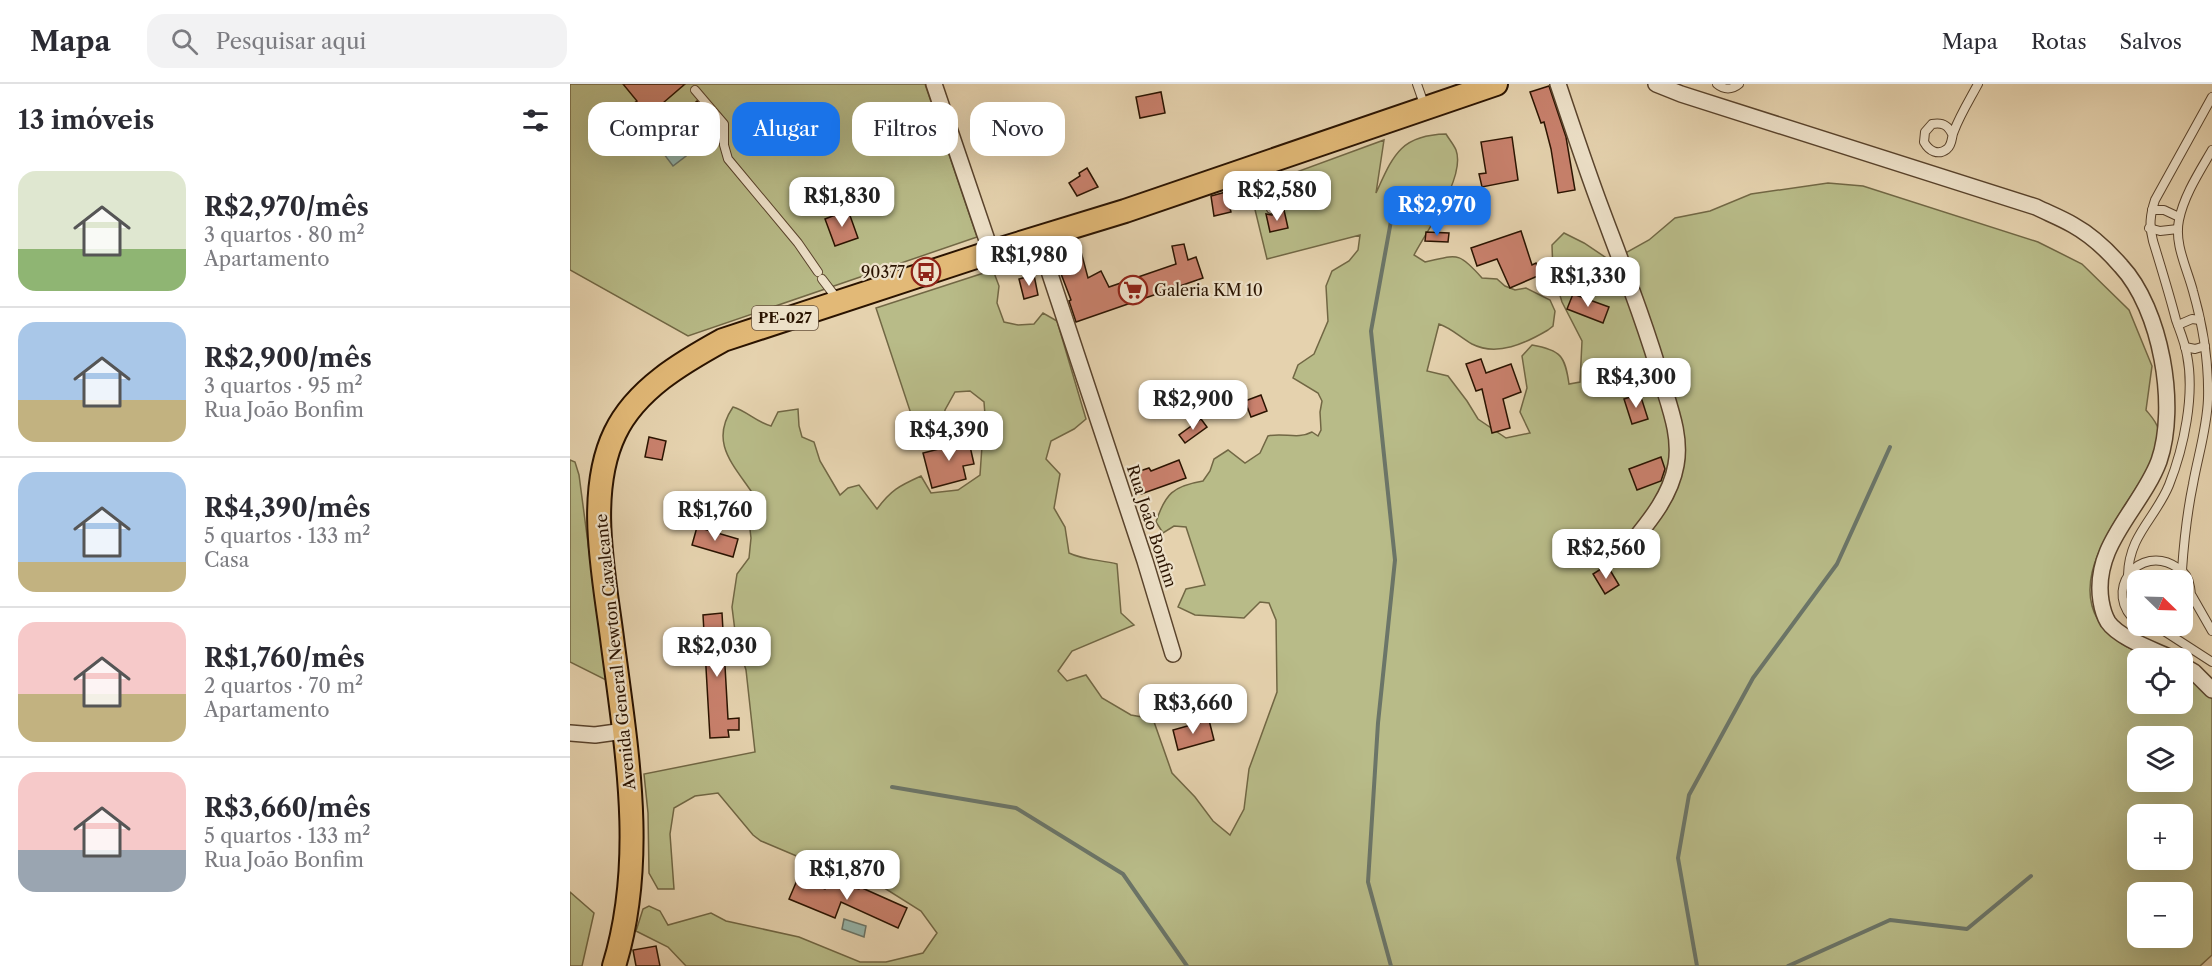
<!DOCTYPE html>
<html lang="pt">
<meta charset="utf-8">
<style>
:root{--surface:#fff;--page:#f2f2f3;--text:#2b2b33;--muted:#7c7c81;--line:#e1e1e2;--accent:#1a73e8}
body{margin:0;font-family:"Libre Caslon Text",serif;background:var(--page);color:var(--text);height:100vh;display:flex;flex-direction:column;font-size:22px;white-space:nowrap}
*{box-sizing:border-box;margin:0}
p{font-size:20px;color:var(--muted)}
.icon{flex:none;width:33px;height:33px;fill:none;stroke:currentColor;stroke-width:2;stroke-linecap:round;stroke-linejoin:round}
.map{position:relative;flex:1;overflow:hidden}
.side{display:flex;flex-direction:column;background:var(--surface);width:570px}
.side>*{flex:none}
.guide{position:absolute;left:18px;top:18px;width:570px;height:54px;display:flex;gap:12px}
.needle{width:39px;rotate:113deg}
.fabs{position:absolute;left:1557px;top:486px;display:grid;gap:12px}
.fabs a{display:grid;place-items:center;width:66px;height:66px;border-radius:12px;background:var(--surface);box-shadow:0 6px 24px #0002;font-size:30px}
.price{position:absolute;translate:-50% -51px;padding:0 14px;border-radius:12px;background:#fff;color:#222;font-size:20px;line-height:39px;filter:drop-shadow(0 2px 3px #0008)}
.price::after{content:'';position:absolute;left:50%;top:36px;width:18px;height:14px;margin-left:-9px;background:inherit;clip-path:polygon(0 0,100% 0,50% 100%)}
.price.current{background:var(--accent);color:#fff}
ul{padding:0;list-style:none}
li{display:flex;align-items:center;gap:18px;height:150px;padding:0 18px}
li+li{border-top:2px solid var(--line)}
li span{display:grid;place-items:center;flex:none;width:168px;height:120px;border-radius:18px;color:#555}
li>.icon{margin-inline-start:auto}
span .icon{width:72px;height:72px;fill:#fffc;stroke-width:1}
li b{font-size:26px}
h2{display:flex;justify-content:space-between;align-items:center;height:72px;padding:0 18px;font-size:26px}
.chip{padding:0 21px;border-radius:18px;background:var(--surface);box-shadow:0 6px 24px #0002;font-size:21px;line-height:54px}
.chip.current{background:var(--accent);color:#fff}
header{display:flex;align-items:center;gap:36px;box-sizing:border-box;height:84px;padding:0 30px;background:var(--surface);border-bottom:2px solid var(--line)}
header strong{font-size:28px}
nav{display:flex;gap:33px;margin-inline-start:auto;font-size:21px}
.search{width:420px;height:54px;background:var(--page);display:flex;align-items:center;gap:15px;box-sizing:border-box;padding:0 21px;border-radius:18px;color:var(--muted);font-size:22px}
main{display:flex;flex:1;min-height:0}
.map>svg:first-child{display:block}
.green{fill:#b8bb88;stroke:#716744;stroke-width:1.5;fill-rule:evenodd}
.water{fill:#96b7ad;stroke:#6b7568;stroke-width:1.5}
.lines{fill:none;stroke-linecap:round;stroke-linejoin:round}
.stream{stroke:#6b7568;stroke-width:4}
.building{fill:#c9816d;stroke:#2a1300;stroke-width:1.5}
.service-casing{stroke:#59432c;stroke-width:10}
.minor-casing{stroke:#59432c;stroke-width:18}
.primary-casing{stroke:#2a1300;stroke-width:26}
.service{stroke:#eee2ca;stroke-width:8}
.minor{stroke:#eee2ca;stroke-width:15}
.primary{stroke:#e2b977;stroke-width:22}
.labels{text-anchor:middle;stroke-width:4.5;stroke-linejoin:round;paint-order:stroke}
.shield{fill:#eee2ca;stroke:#65513d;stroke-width:1.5}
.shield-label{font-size:15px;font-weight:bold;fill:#2a1300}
.poi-label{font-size:16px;fill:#2a1300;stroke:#eee2ca;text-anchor:end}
.street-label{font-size:16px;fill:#2a1300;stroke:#eee2ca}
</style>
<header>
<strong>Mapa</strong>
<div class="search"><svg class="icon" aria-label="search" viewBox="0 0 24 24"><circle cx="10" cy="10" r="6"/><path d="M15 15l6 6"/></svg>Pesquisar aqui</div>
<nav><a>Mapa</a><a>Rotas</a><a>Salvos</a></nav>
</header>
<main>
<section class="side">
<h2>13 imóveis<svg class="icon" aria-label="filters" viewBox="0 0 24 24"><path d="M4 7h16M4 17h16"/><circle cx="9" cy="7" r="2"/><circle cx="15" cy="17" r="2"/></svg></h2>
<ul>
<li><span style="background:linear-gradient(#dfe7d0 65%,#8fb573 0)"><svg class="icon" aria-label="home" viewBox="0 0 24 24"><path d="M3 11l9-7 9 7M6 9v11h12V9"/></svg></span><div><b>R$2,970/mês</b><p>3 quartos · 80 m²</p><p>Apartamento</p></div></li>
<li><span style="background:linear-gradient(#a9c7e8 65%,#c2b280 0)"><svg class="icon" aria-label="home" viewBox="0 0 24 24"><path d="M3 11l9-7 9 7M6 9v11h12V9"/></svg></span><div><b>R$2,900/mês</b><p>3 quartos · 95 m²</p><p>Rua João Bonfim</p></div></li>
<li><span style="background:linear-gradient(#a9c7e8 75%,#c2b280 0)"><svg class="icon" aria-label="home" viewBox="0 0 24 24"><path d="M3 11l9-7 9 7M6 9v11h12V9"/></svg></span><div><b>R$4,390/mês</b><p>5 quartos · 133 m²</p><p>Casa</p></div></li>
<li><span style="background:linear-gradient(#f6c9c9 60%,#c2b280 0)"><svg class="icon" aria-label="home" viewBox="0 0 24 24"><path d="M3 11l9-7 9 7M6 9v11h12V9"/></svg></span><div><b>R$1,760/mês</b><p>2 quartos · 70 m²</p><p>Apartamento</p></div></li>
<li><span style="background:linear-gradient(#f6c9c9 65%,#9aa5b1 0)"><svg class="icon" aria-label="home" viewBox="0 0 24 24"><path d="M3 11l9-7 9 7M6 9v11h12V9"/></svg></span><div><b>R$3,660/mês</b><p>5 quartos · 133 m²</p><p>Rua João Bonfim</p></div></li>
</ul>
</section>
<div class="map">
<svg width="1642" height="882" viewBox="0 0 1642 882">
<rect width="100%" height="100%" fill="#e5d2ae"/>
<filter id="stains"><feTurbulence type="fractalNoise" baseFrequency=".00333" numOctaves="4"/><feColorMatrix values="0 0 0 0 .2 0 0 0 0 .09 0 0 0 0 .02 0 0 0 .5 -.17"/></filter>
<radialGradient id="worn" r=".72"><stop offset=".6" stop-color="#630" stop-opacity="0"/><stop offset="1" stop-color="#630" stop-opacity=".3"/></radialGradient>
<g class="green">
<path d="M0 0H355L407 153 118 252 0 186Z"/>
<path d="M876 50C879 55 884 61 886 66 896 93 857 146 844 171L855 178C888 171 888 167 912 194L927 195 935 202 945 206 956 204 980 216 985 227 983 242 978 246C956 259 927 273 902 260 890 253 881 244 869 240L857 287 878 292 897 317 908 335 936 354 960 349 950 328 957 304 952 272 962 261C991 266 995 272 999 300L1010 298 1012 257 992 218 983 189 982 161 994 149 1014 159 1041 177 1079 156 1105 134 1140 127 1181 110 1258 99 1293 102 1468 158 1512 180 1559 226 1582 282 1576 326C1580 331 1587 338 1588 345 1591 365 1577 388 1566 404 1536 451 1487 517 1552 560 1562 566 1575 570 1585 574H1568V620H1612L1613 587 1631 601 1642 614V871L1630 882H116L98 863 66 847 73 825 79 822 90 827 98 841 141 829 156 837 229 853 290 878H316L353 869 367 849 351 827 289 788 236 776 191 757 183 751 148 709 125 712 104 724 100 750 104 805H88L79 789 78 729 74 690 185 668 176 586 166 555 162 523 167 490 179 474 181 454 178 428 181 407C161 378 140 357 163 323 177 327 186 338 201 342L208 328 228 325 229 342 232 353 244 358 250 377 270 411 278 404 289 401 307 425C321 406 329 402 351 392L361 409 388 406 410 391 412 362 416 344 414 318 400 307 385 308 375 326 373 343 347 348 306 224 423 186 429 202 427 219 434 238 448 241 464 240 473 229 487 237 516 335 504 345 481 357 476 375 490 390 484 424 495 443 499 469C513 476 532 476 547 480L551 529 564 541 502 567 488 587 497 597 516 591 532 614 561 631 583 635 602 689 625 713 643 737 660 751 674 725 679 685 707 608 706 536 699 519 690 518 674 534 625 531 608 523 616 505 635 501 616 443 604 442 593 449 586 438C595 410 603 402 633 397L640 387 644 375 658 366 675 379 690 369 698 352C714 348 727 356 742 348L748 352 751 346 750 328 752 317 748 309 723 294 728 281 744 270 758 237 756 202 762 187 779 177 788 166 790 151 697 175 680 105 814 56 806 109C823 72 830 51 876 50ZM1568 652H1612V698H1568ZM1568 730H1612V776H1568ZM1568 808H1612V854H1568Z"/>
<path d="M0 376 5 378 9 391 36 596 0 578Z"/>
<path d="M0 808 24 829 12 882H0Z"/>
</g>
<g class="water">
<path d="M100 51 116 72 103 82 87 61Z"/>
<path d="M274 835 296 842 294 853 272 845Z"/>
</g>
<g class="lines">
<g class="stream">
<path d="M821 137 801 247 825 476 808 639 798 798 821 882"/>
<path d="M322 703 446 724 553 790 617 882"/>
<path d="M1127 882 1108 774 1119 711 1183 594 1267 480 1320 363"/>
<path d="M1218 882 1320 836 1397 845 1461 792"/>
</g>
</g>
<g class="building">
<path d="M53 0H115L93 19 107 34 79 59 66 44 74 38 60 22 67 17Z"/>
<path d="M979 2 996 53 1005 106 988 109 981 65 974 38 971 39 960 8Z"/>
<path d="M591 8 595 29 570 34 566 13Z"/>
<path d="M127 17 148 43V52L132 65 107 34Z"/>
<path d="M942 53 948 96 912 103 909 90 916 89 911 58Z"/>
<path d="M517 84 528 103 507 112 499 99 510 92 509 89Z"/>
<path d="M656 108 661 128 644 132 641 112Z"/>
<path d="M278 126 288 154 265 162 255 135Z"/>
<path d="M714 126 718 144 700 148 696 130 702 131Z"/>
<path d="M951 147 962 181 966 179 970 191 940 204 927 175 907 182 901 164Z"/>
<path d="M856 148 879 149 878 158 855 157Z"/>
<path d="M509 160 518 194 531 187 539 203 606 180 602 162 614 160 618 176 626 173 633 194 506 238 499 217 501 216 485 174 499 167 498 163Z"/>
<path d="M464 191 468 211 454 215 449 195Z"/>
<path d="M1003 210 1039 223 1033 239 997 225Z"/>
<path d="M911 275 916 289 941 280 951 308 933 315 940 344 922 349 912 305 906 307 896 280Z"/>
<path d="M1070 310 1078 335 1062 340 1054 315Z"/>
<path d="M691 311 697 327 681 333 675 317Z"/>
<path d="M631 335 637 343 615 359 609 351Z"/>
<path d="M397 349 404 380 393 382 396 395 362 404 353 369 381 362 379 354Z"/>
<path d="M79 353 96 357 92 376 75 373Z"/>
<path d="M1091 373 1095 385 1091 397 1067 406 1059 385Z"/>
<path d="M609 376 616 394 571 410 564 389 579 384 581 387Z"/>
<path d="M127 443 168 455 163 473 122 461Z"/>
<path d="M1037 481 1049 501 1035 510 1023 490Z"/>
<path d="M152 529 158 635 169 634V646H158L159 653 140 654 133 531Z"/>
<path d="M639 636 644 656 608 666 603 646Z"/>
<path d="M228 794 255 805 257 799 289 805 290 803 337 824 328 844 271 818 265 834 219 815Z"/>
<path d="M86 862 90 882H66L63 866Z"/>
</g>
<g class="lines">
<g class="service-casing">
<g id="service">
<path d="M847 0 855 23"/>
<path d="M1147 0C1154 6 1162 6 1169 0"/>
<path d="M125 6 154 40V61L158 75 228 159 248 188"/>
<path d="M1382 50C1378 41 1372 38 1362 40L1355 48 1354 58C1359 67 1368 72 1377 65 1383 60 1381 53 1384 47 1390 31 1400 15 1408 0"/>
<path d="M688 83 701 125"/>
<path d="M1582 126H1594L1609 133"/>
<path d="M1579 144 1590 147 1608 145"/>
<path d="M252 195 268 216"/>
<path d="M1608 241 1622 235 1630 236"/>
<path d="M1615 263 1625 265 1635 262"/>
<path d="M1612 486C1614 457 1617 429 1623 400 1628 372 1637 344 1638 315 1639 278 1633 242 1623 207 1617 184 1604 160 1609 136 1614 111 1630 87 1642 66"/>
<path d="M1558 491C1559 451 1585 435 1599 401 1614 363 1625 311 1617 271 1615 259 1610 247 1606 236 1599 209 1591 183 1583 157 1579 142 1580 131 1585 116L1642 13"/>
<path d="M1622 512 1642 547"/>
<path d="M1568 539C1530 509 1569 457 1608 484 1615 488 1619 495 1620 503 1622 514 1620 524 1612 533"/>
<path d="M1571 542C1582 546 1590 546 1601 542"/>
<path d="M1591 545 1642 578"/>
</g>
</g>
<g class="minor-casing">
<g id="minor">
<path d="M364 0 421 168"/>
<path d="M988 0C1001 39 1014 78 1028 116 1051 178 1075 238 1093 301 1101 327 1111 354 1106 381 1100 415 1076 441 1056 466"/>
<path d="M1086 0 1111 10 1466 123C1478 129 1491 134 1503 141 1521 151 1538 167 1551 182 1591 225 1608 322 1589 377 1571 425 1522 461 1531 517 1532 523 1535 533 1538 538 1549 554 1584 566 1601 574"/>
<path d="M468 154 575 477 603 570"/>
<path d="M1612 581 1624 588 1642 606"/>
<path d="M0 649 25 651 54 647"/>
</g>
</g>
<g class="primary-casing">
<path id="primary" d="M44 882C77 774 56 663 42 554 34 491 16 409 45 349 66 305 113 278 153 256L421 168 555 127 926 0"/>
</g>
<use href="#service" class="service"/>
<use href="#minor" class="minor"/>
<use href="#primary" class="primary"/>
</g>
<defs>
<g id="bus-ring" transform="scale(1.5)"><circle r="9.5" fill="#eee2ca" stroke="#8f2418" stroke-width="1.5"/><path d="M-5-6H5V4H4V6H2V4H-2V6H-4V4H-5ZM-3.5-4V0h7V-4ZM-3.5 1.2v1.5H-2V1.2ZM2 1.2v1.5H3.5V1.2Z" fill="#8f2418"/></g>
<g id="supermarket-ring" transform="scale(1.5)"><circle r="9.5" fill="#eee2ca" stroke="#8f2418" stroke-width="1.5"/><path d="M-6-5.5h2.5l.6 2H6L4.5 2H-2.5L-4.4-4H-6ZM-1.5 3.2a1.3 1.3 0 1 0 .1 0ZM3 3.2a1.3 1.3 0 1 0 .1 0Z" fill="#8f2418"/></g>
</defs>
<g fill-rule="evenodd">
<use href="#bus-ring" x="356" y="188"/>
<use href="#supermarket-ring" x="563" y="206"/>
</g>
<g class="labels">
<rect class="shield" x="182" y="222" width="66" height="24" rx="4.5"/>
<g class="shield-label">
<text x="215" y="239">PE-027</text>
</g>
<g class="poi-label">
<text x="335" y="194">90377</text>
<text x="584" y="212" text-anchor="start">Galeria KM 10</text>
</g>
<g class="street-label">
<text transform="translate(582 442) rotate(72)" y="6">Rua João Bonfim</text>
<text transform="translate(45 568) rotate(-96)" y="6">Avenida General Newton Cavalcante</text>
</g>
</g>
<rect width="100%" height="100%" filter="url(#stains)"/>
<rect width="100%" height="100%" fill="url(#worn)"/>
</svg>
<div class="fabs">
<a><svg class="needle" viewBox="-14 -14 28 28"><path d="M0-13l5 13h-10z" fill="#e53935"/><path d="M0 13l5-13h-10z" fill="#7c7c81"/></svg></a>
<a><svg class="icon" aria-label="locate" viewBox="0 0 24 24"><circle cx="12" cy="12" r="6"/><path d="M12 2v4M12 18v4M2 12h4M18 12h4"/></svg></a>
<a><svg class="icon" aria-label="layers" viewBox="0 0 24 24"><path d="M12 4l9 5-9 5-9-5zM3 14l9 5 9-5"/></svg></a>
<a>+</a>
<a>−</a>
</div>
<b class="price" style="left:707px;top:138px">R$2,580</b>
<b class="price" style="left:272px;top:144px">R$1,830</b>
<b class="price current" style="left:867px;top:153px">R$2,970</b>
<b class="price" style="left:459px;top:203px">R$1,980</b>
<b class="price" style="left:1018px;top:224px">R$1,330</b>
<b class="price" style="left:1066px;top:325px">R$4,300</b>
<b class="price" style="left:623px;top:347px">R$2,900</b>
<b class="price" style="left:379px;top:378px">R$4,390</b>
<b class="price" style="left:145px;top:458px">R$1,760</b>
<b class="price" style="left:1036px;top:496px">R$2,560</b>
<b class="price" style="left:147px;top:594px">R$2,030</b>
<b class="price" style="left:623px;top:651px">R$3,660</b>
<b class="price" style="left:277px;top:817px">R$1,870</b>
<div class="guide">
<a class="chip">Comprar</a>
<a class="chip current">Alugar</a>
<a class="chip">Filtros</a>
<a class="chip">Novo</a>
</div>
</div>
</main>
